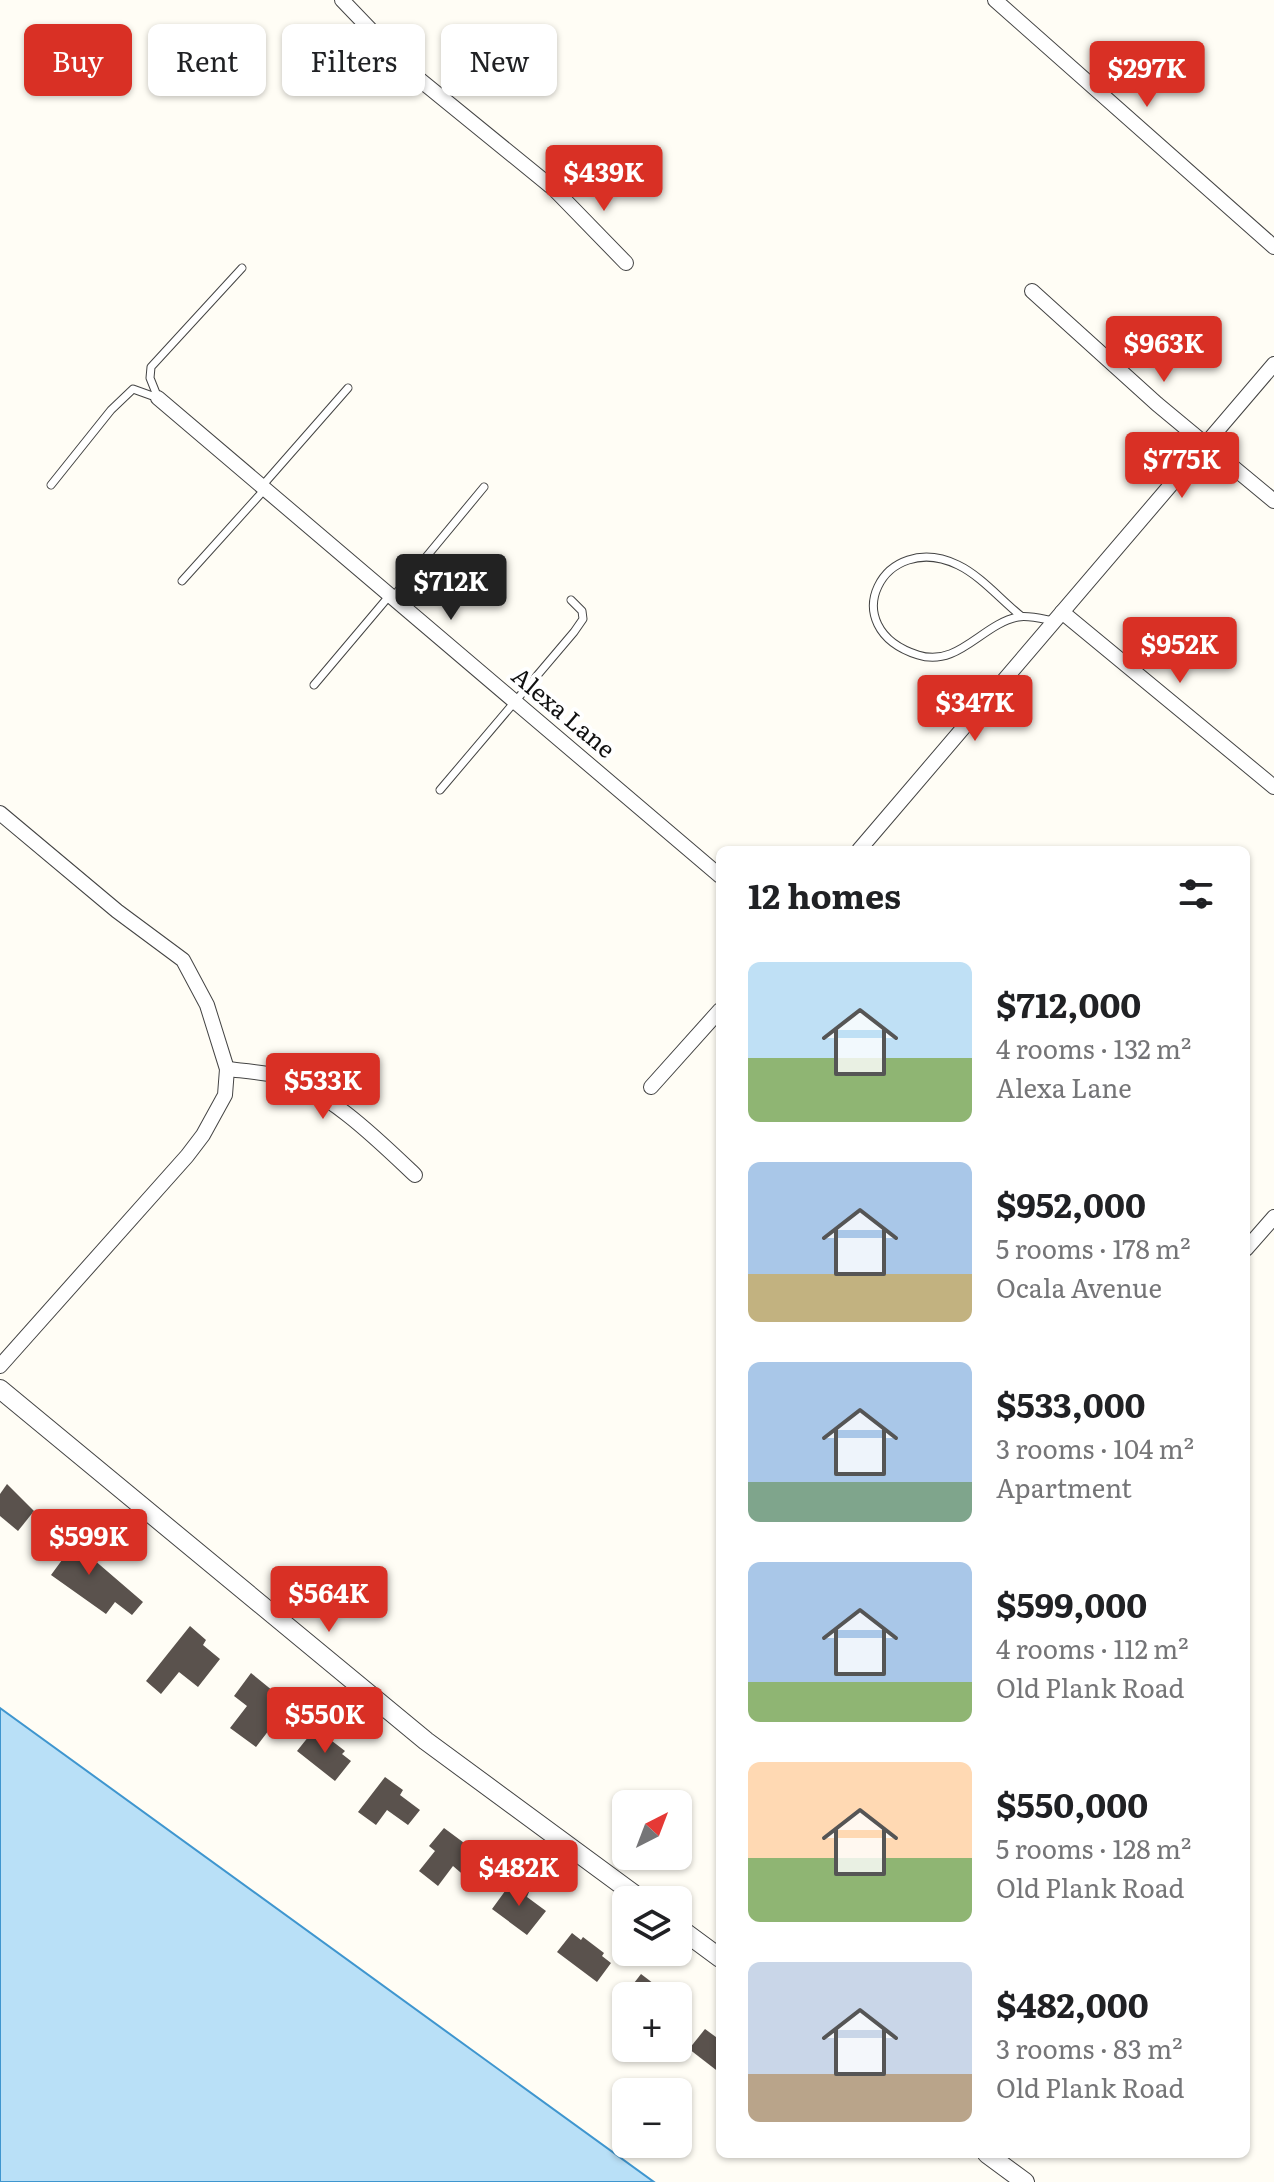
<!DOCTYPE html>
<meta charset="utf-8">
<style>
:root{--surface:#fff;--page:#f2f2f2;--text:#202124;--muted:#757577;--accent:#d93025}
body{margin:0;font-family:Literata,serif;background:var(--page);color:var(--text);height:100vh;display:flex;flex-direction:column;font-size:30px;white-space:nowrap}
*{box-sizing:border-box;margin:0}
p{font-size:26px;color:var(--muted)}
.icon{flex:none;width:44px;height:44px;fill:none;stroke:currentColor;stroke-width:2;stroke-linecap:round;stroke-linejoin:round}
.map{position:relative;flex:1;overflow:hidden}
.side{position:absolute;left:716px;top:846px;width:534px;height:1312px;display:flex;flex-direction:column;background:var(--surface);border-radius:12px;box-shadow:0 2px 6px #0004}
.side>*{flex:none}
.banner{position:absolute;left:24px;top:24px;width:572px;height:72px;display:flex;gap:16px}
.needle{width:52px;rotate:42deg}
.tools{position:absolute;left:612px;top:1790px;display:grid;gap:16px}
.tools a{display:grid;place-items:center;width:80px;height:80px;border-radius:12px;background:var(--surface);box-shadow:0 2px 6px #0004;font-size:40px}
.price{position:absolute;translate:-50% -68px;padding:0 18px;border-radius:8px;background:var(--accent);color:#fff;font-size:26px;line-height:52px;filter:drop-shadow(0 2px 4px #0008)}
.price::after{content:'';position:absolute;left:50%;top:48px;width:24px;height:18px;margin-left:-12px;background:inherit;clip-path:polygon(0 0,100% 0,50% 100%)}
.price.on{background:#222;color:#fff}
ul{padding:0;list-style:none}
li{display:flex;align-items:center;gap:24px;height:200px;padding:0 32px}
li span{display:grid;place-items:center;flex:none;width:224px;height:160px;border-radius:12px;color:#555}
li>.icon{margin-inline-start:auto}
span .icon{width:96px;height:96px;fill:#fffc;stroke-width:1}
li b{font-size:34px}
h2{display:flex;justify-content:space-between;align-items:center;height:96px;padding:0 32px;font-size:34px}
.pill{padding:0 28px;border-radius:12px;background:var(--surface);box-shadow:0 2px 6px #0004;font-size:28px;line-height:72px}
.pill.on{background:var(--accent);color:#fff}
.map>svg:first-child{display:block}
.water{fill:#b9e0f7;stroke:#3f96cf;stroke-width:2}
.building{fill:#5a524d}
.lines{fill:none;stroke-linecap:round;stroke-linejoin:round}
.service-casing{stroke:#444;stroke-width:9}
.minor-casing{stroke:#444;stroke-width:16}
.tertiary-casing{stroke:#444;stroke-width:20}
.service{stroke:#fff;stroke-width:7}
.minor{stroke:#fff;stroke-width:14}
.tertiary{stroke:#fff;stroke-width:18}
.labels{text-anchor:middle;stroke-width:8;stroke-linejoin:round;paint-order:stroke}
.street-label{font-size:24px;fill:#111;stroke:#fff}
</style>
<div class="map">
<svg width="1274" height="2182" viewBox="0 0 1274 2182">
<rect width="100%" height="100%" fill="#fffdf5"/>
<path class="water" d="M0 1708 654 2182H0Z"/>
<g class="building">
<path d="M7 1484 34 1511 18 1531 0 1516V1494Z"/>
<path d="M55 1531 73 1546 77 1542 95 1556 93 1559 143 1602 132 1615 115 1602 106 1614 51 1575 62 1560 44 1545Z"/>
<path d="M190 1626 206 1640 203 1645 220 1659 198 1687 179 1672 161 1694 146 1681Z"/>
<path d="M251 1673 289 1704 256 1747 230 1728 247 1706 234 1696Z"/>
<path d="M313 1731 320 1736 323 1734 345 1751 342 1754 351 1761 335 1781 297 1751Z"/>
<path d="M385 1777 403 1790 400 1795 420 1810 408 1825 387 1810 376 1825 358 1812Z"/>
<path d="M444 1828 483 1857 467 1878 453 1866 438 1886 419 1871 435 1851 429 1846Z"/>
<path d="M513 1880 529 1892 527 1897 546 1911 527 1935 492 1909Z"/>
<path d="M572 1933 581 1940 583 1937 604 1953 602 1956 611 1963 597 1982 557 1952Z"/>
<path d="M641 1974 658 1987 651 1996H624Z"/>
<path d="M705 2029 720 2040V2073L689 2049Z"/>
</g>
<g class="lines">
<g class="service-casing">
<g id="service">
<path d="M158 398 150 378 151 367 242 268"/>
<path d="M51 485 111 410 133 389 158 398"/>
<path d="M262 486 348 388"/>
<path d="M182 581 265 489"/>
<path d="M393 597 484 487"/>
<path d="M1021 616C1001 600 981 576 958 565 883 529 833 628 918 655 958 668 982 624 1018 617 1029 615 1043 619 1054 621"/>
<path d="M314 685 390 595"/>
<path d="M440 790 574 632 583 619 582 611 571 600"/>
</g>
</g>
<g class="minor-casing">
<g id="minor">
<path d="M342 0 414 75 554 189 626 263"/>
<path d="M995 0 1274 247"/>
<path d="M1032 291 1157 404 1274 501"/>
<path d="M158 398 720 876"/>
<path d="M1062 612 1274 787"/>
<path d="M0 813 117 911 183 960 207 1005 227 1069 225 1095 203 1135 187 1156 0 1366"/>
<path d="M859 850 1274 364"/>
<path d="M227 1069C244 1071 262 1072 278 1076 328 1090 378 1140 415 1175"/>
<path d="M651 1087 720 1010"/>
<path d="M1246 1249 1274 1217"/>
</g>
</g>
<g class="tertiary-casing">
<g id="tertiary">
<path d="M0 1389 426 1741 642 1900"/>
<path d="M678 1927 720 1958"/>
<path d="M987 2154 1025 2182"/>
</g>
</g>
<use href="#service" class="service"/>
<use href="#minor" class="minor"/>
<use href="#tertiary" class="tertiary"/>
</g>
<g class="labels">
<g class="street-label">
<text transform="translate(563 713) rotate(40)" y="8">Alexa Lane</text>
</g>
</g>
</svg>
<div class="tools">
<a><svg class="needle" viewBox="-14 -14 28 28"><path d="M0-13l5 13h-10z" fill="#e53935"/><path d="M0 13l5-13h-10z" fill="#757577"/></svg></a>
<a><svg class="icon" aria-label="layers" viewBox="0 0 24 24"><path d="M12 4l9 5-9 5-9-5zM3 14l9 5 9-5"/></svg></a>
<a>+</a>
<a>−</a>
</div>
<b class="price" style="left:1147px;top:109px">$297K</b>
<b class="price" style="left:604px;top:213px">$439K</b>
<b class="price" style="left:1164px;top:384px">$963K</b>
<b class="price" style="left:1182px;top:500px">$775K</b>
<b class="price on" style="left:451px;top:622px">$712K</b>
<b class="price" style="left:1180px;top:685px">$952K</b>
<b class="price" style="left:975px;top:743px">$347K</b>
<b class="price" style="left:323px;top:1121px">$533K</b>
<b class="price" style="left:89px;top:1577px">$599K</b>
<b class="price" style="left:329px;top:1634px">$564K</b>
<b class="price" style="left:325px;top:1755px">$550K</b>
<b class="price" style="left:519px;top:1908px">$482K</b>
<div class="banner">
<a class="pill on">Buy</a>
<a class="pill">Rent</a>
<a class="pill">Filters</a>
<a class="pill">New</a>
</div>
<section class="side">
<h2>12 homes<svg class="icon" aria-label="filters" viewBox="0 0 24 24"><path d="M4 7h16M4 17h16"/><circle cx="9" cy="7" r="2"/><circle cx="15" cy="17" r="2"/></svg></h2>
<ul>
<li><span style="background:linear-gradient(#bfe0f5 60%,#8fb573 0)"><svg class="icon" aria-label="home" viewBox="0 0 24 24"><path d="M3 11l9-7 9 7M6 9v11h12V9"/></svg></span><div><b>$712,000</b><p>4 rooms · 132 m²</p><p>Alexa Lane</p></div></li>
<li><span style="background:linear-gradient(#a9c7e8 70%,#c2b280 0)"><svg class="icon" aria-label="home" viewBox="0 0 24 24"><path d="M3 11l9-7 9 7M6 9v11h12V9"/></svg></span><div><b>$952,000</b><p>5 rooms · 178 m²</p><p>Ocala Avenue</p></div></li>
<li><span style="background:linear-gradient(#a9c7e8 75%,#7fa58c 0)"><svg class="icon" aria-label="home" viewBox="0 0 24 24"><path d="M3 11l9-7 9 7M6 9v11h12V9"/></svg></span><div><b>$533,000</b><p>3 rooms · 104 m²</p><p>Apartment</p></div></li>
<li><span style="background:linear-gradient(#a9c7e8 75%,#8fb573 0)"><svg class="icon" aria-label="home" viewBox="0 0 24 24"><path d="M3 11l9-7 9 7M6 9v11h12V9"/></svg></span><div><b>$599,000</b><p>4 rooms · 112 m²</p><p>Old Plank Road</p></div></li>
<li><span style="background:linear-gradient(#ffd9b3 60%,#8fb573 0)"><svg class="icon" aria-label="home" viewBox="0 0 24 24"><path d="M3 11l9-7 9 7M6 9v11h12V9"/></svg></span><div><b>$550,000</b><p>5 rooms · 128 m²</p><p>Old Plank Road</p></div></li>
<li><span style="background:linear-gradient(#c9d6e8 70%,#b9a48a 0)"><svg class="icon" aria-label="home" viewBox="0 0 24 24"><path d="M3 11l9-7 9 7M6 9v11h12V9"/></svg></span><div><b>$482,000</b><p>3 rooms · 83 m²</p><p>Old Plank Road</p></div></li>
</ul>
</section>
</div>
